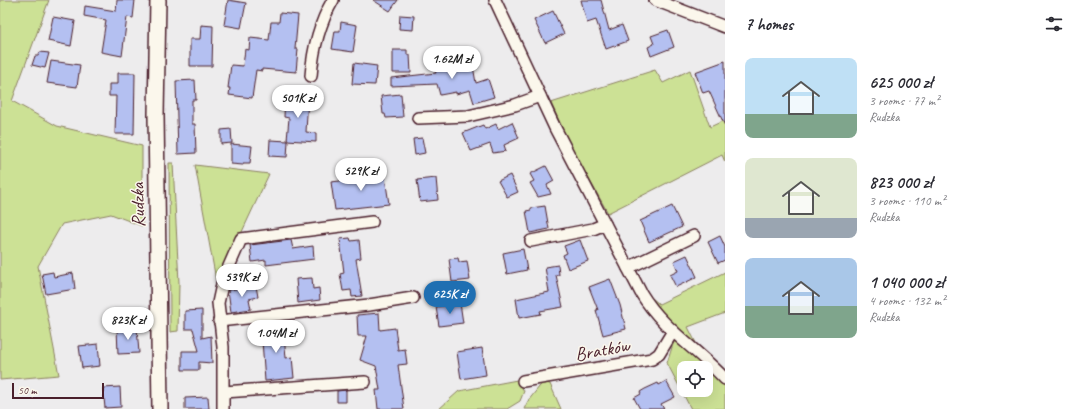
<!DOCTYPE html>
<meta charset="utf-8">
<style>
:root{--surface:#fff;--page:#f7f7f7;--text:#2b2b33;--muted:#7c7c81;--accent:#1f6fb2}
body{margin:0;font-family:Caveat,sans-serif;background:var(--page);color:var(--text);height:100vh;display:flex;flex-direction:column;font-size:15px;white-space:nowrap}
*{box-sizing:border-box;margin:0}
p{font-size:13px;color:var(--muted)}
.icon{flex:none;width:22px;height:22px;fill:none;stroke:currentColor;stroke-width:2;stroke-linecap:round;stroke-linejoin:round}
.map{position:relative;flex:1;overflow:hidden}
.sheet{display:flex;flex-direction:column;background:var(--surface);width:360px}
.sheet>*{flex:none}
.buttons{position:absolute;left:677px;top:361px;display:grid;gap:8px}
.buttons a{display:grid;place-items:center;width:36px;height:36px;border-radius:8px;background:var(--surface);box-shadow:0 4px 16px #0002;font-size:20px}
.scale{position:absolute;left:12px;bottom:10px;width:92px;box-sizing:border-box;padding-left:4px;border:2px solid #4a1f2b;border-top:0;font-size:11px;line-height:14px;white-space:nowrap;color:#4a1f2b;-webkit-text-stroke:3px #fbf7ec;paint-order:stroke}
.price{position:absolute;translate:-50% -34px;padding:0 9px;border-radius:14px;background:#fff;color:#222;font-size:13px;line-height:26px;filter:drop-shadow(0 1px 2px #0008)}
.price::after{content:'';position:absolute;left:50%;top:24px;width:12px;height:9px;margin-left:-6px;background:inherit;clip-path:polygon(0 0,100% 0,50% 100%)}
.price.selected{background:var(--accent);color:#fff}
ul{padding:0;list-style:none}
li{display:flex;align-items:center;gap:12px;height:100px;padding:0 20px}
li span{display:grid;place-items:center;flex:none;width:112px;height:80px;border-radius:8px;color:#555}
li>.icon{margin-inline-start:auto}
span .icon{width:48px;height:48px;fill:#fffc;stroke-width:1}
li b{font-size:17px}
h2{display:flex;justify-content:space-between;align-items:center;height:48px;padding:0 20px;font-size:17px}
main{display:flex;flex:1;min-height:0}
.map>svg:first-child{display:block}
.green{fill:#cce195;stroke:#8b8060;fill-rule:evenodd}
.building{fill:#b4c0f1;stroke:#4a1f2b}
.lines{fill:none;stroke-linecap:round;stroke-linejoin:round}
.street-casing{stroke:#4a1f2b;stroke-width:14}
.secondary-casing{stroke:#4a1f2b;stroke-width:18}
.street{stroke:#fbf7ec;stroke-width:11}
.secondary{stroke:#fbf7ec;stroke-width:15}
.labels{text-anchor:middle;stroke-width:3;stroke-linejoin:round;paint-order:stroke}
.street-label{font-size:19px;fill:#4a1f2b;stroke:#fbf7ec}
</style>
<main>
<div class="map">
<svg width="725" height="409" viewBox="0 0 725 409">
<rect width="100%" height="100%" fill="#edeced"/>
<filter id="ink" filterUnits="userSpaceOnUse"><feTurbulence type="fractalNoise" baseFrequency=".025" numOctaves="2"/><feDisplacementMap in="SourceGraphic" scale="8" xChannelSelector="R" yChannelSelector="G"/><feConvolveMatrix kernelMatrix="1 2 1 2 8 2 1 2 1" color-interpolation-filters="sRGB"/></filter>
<g filter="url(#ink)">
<g class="green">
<path d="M0 0H49L12 101 57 126 142 146V226L111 214 62 224 38 266 59 375 0 380Z"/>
<path d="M655 70 663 83 690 70 710 127 725 120V162L722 155 608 213 571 147 551 103Z"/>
<path d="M169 163H173L179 283 178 331 170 332Z"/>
<path d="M195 165 269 174 241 234 216 280Z"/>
<path d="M725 272V313L688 327 697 345 662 315 652 298 659 304Z"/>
<path d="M675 338 725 386V409H691L667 363ZM684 368H706V390H684Z"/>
<path d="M517 380 524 391 520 401 507 409H439L459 391Z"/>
<path d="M543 382 550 384 561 409H524L528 401Z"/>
</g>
<g class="building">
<path d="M117 0H135L133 18 127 17 122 56 101 52 106 20 84 16 85 6 116 11Z"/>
<path d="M228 0 246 3 241 28 224 25Z"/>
<path d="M373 0H398L390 11Z"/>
<path d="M581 0H601L609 30 622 25 628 41 606 49 596 20 587 23Z"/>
<path d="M553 11 564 34 545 43 534 20Z"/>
<path d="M280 13 298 15 295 49H298L296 72 262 69V71L256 70 252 98 229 95 230 88H228L231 65 243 66 245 49 249 50 250 38 269 40 271 22H279Z"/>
<path d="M400 15 414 16 413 30 399 29Z"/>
<path d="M53 17 75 21 71 46 48 41Z"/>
<path d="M341 22 357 25 353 52 332 49 335 31H340Z"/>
<path d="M201 25 213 26 212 66H190V39H200Z"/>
<path d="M668 30 674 47 651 56 648 47 654 44 651 36Z"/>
<path d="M393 50H407V55H410L411 73H393Z"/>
<path d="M40 52 49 53 45 68 32 65 35 56H38Z"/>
<path d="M471 55 476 83 488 79 494 97 474 103 470 90 456 94V92L440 95 437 84 391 86V78L436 73 435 70 451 68 450 62 455 61 454 58Z"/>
<path d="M51 61 80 65 77 87 47 83Z"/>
<path d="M725 61V126L709 91 703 93 695 72Z"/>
<path d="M354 63 377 66 375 85 352 84Z"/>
<path d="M118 73H135L134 134H115L116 96H109V84H118Z"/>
<path d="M195 80 196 100H192V124H195L196 153 178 154 176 81Z"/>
<path d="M401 94 403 117 386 118 385 114H383L381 96Z"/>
<path d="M285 95 308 97 306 132 316 133V142L287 140 289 118 284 117Z"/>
<path d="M512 122 519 138 504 145 506 151 493 153 490 144 471 151 463 133 483 125 485 129 496 124 498 129Z"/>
<path d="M231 129 232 143 221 144V130Z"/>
<path d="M422 138 425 153 415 155 413 139Z"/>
<path d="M270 140 288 141 287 157 269 156Z"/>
<path d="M231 144 252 146 250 163H243V165L231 164Z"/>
<path d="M546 166 554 181 547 185 551 194 538 197 530 183 534 181 530 174Z"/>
<path d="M384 171 389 204 335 210 331 182 366 178 367 173Z"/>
<path d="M510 175 518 192 507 197 498 181Z"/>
<path d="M436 178 438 200 420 202 417 180Z"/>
<path d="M545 206 549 229 530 233 526 211 531 210V208Z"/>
<path d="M672 206 682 227 649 242 640 221Z"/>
<path d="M720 236 725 247V260L718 263 708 242Z"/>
<path d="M350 238 351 241 359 240 361 258 356 259 362 296 352 297 351 290 343 291 340 274 344 273 340 239Z"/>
<path d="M291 240 293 249 313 246 314 259 266 265V260L252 262 250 245Z"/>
<path d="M580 240 588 261 568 269 563 255 567 253 564 246Z"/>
<path d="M523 249 527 270 507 274 503 253Z"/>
<path d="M687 255 697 277 676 287 670 275 678 271 674 261Z"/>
<path d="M458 258 459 262 467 261 470 280 452 282 449 259Z"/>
<path d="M558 265 559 275H556L563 307 540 311 541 314 519 318 516 299 549 292 545 267Z"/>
<path d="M53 272 54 277 73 273 75 289 46 294 42 274Z"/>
<path d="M312 278 313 289 319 288 320 300 298 303 296 279Z"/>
<path d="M610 279 620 305 626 329 603 335 596 310H598L589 287Z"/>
<path d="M256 286 258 297 249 299 251 309 231 312 228 290Z"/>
<path d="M460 303 463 323 439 326 436 307Z"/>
<path d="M202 310V338L211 336 212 363 199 362V370H182V351H199L193 329H185V311Z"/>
<path d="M379 313 380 330 395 328 398 350 405 349 407 364 398 365 404 409H378L376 390H380L376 366 360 360 367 336H358L357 315Z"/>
<path d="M283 324 286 358 292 357 294 378 265 381 261 327Z"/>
<path d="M117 328H137L139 353 118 354Z"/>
<path d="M98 344 100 366 82 368 79 346Z"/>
<path d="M482 348 486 375 461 379 457 352Z"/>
<path d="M666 381 675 397 661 404 664 409H640L634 398 641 394 640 392 645 389 658 383 659 385Z"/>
<path d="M120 387 121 407 105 408 103 388Z"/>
<path d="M346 390V402H337V391Z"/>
<path d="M208 397 209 409H185V398Z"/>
</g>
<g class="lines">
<g class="street-casing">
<g id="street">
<path d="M495 0 555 128 641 293C662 328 697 349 725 379"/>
<path d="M655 0 725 27"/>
<path d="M311 76C313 48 319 24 333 0"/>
<path d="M418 118 468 116 515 105 540 96"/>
<path d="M531 241 593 229 605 224"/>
<path d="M628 268 694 236"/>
<path d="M219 321 369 305 413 298"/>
<path d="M523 381 652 359 659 354 673 331"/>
<path d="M224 392 365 382"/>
<path d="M223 409V347L218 303 223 280 241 239 372 222"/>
</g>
</g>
<g class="secondary-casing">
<path id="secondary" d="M158 0 156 115 160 409"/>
</g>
<use href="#street" class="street"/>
<use href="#secondary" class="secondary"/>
</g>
</g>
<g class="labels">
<g class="street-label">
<text transform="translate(137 205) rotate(-91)" y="7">Rudzka</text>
<text transform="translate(602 349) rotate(-10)" y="7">Bratków</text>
</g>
</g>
</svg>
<div class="buttons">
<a><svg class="icon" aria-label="locate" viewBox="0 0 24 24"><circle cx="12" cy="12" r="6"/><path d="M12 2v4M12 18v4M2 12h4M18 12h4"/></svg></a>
</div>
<div class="scale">50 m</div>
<b class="price" style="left:452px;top:80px">1.62M zł</b>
<b class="price" style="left:298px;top:119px">501K zł</b>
<b class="price" style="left:361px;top:192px">529K zł</b>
<b class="price" style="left:242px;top:298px">539K zł</b>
<b class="price selected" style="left:450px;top:315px">625K zł</b>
<b class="price" style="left:128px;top:341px">823K zł</b>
<b class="price" style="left:276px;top:354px">1.04M zł</b>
</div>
<section class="sheet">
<h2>7 homes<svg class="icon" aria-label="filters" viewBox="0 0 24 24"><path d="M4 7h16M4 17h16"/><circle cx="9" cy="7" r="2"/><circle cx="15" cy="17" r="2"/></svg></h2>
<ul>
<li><span style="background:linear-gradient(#bfe0f5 70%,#7fa58c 0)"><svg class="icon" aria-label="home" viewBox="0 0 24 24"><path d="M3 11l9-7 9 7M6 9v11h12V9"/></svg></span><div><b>625 000 zł</b><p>3 rooms · 77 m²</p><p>Rudzka</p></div></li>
<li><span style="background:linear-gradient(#dfe7d0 75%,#9aa5b1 0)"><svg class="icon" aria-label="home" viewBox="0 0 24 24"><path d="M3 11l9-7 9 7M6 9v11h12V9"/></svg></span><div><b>823 000 zł</b><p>3 rooms · 110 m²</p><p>Rudzka</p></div></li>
<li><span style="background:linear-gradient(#a9c7e8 60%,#7fa58c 0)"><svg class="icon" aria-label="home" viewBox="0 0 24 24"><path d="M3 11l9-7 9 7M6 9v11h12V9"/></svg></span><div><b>1 040 000 zł</b><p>4 rooms · 132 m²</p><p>Rudzka</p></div></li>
</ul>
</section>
</main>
